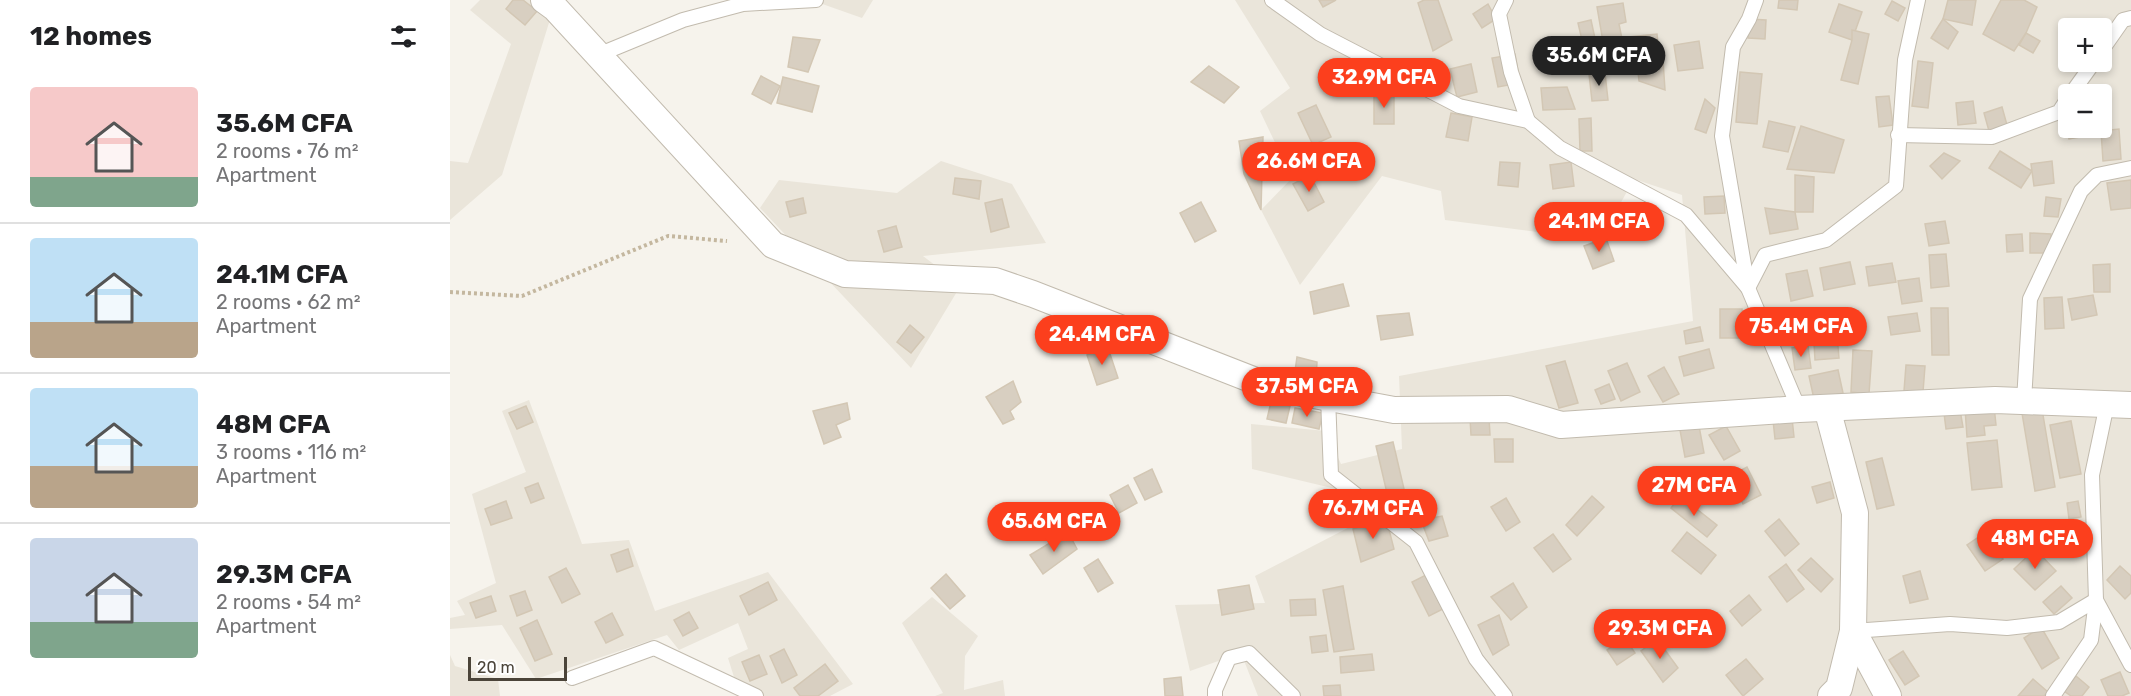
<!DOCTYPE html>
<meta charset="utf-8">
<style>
:root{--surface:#fff;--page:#f6f6f6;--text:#202124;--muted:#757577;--line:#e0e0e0;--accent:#fc3f1d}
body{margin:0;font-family:Rubik,sans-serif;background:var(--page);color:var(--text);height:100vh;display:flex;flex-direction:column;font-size:22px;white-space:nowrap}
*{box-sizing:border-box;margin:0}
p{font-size:20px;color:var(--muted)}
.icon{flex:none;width:33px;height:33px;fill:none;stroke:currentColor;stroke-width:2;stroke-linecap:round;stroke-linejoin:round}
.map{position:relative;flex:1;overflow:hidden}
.panel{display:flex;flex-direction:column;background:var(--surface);width:450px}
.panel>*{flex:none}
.fabs{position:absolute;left:1608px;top:18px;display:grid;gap:12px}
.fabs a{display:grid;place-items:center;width:54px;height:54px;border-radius:6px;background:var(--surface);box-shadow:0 3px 9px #0003;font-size:30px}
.scale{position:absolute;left:18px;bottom:15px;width:99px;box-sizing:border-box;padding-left:6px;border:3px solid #4b4439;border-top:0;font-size:16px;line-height:21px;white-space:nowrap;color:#4b4439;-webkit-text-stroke:4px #fff;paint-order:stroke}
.price{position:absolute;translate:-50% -51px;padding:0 14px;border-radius:21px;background:var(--accent);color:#fff;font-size:20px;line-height:39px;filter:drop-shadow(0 2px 3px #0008)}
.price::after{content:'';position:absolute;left:50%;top:36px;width:18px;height:14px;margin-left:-9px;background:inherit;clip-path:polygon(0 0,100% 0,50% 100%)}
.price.current{background:#222;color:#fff}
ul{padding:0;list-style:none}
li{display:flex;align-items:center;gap:18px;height:150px;padding:0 30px}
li+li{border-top:2px solid var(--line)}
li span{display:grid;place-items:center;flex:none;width:168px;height:120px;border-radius:6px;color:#555}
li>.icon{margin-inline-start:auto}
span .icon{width:72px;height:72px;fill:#fffc;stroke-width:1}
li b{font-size:26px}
h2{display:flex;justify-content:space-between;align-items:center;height:72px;padding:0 30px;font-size:26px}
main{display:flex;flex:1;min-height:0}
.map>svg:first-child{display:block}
.residential{fill:#eae5da;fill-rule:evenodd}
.building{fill:#d8cfc1;stroke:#d3c7b4;stroke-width:1.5}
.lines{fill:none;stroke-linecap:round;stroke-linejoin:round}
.service-casing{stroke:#c2bbae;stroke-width:16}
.minor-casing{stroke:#c2bbae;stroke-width:28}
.path{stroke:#c4b79f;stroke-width:4;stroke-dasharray:3 3;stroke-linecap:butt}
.service{stroke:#fff;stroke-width:14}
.minor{stroke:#fff;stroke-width:26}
</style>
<main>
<section class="panel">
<h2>12 homes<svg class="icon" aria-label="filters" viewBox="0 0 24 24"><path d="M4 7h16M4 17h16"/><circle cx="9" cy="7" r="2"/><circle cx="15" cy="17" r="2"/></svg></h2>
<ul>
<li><span style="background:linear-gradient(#f6c9c9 75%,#7fa58c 0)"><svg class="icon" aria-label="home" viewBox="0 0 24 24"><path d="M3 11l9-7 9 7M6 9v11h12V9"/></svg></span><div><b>35.6M CFA</b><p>2 rooms · 76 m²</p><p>Apartment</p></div></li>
<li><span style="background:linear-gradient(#bfe0f5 70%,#b9a48a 0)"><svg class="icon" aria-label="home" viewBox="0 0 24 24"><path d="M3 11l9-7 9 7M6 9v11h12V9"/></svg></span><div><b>24.1M CFA</b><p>2 rooms · 62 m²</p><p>Apartment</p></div></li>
<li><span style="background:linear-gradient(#bfe0f5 65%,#b9a48a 0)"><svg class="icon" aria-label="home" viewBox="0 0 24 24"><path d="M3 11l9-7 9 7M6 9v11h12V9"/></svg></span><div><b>48M CFA</b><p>3 rooms · 116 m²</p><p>Apartment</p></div></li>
<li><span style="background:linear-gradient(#c9d6e8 70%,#7fa58c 0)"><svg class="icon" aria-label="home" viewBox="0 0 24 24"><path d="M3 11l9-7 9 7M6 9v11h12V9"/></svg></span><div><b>29.3M CFA</b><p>2 rooms · 54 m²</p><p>Apartment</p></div></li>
</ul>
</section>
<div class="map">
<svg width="1681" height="696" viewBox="0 0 1681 696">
<rect width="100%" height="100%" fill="#f6f3ec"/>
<g class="residential">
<path d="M30 0H106L52 175 0 220V161L18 163 61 44 20 10Z"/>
<path d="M361 0H423L412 18Z"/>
<path d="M785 0H1681V696H808L791 653 740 671 725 605 815 603 805 576 917 518 907 494 802 469 801 424 876 431 891 464 952 449 949 376 1243 321 1232 195 1184 179 1150 240 995 220 991 191 932 176 850 285 811 210 842 178 810 111 840 88ZM1618 28H1652V62H1618ZM1618 94H1652V128H1618Z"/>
<path d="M491 161 562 184 596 243 473 256 511 285 461 368 310 208 329 180 447 193Z"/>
<path d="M79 400 132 544 179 540 205 611 318 572 403 684 380 696H290L278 658 298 649 288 623 229 650 217 635 86 679 52 625 0 629V618L15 615 7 601 46 583 22 494 76 472 52 411Z"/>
<path d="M482 597 528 636 515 656 514 690 553 680 555 696H485L493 693 452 623Z"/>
<path d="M0 655 5 666 48 679 50 696H0Z"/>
</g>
<g class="building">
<path d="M63 0H73L87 11 75 25 56 9Z"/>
<path d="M869 0H886L873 7Z"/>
<path d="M974 0H988L1002 40 983 51 968 3Z"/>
<path d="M1329 0H1348L1347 10 1328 8Z"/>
<path d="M1498 0H1526L1522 25 1493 19Z"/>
<path d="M1551 0H1574L1587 7 1576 33 1564 51 1533 34Z"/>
<path d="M1442 1 1455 8 1448 21 1435 14Z"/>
<path d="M1173 3 1176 22 1169 24 1172 39 1153 42 1147 7Z"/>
<path d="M1038 4 1046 19 1032 28 1023 14Z"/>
<path d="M1389 4 1412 12 1402 40 1379 32Z"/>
<path d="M1299 19 1316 20 1315 39 1298 38Z"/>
<path d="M1493 19 1508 32 1498 49 1481 38Z"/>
<path d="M1141 20 1149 57 1130 62 1125 42 1132 40 1128 23Z"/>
<path d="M1402 30 1419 34 1408 84 1391 80 1402 40Z"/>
<path d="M1576 33 1590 41 1583 53 1569 45Z"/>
<path d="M1613 33H1618V62H1634L1633 70H1612Z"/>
<path d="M1207 34 1209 53 1181 56 1179 37Z"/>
<path d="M343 37 370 40 358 72 338 67Z"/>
<path d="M1249 41 1253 68 1228 71 1224 45Z"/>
<path d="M1065 54 1070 83 1048 87 1042 58Z"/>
<path d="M1213 60 1215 90 1189 81 1187 62Z"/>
<path d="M1468 61 1483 63 1478 108 1462 106Z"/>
<path d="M1021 64 1027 92 1007 97 1000 69Z"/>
<path d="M759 66 789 87 774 103 741 82Z"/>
<path d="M1290 72 1312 74 1307 124 1286 122Z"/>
<path d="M1155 73 1158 100 1142 101 1139 74Z"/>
<path d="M311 76 330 86 321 104 302 94Z"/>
<path d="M333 77 369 86 362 112 327 103Z"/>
<path d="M1117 87 1125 109 1093 110 1091 88Z"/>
<rect x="924" y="94" width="20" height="30"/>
<path d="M1439 96 1443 125 1429 127 1426 97Z"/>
<path d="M1255 99 1265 108 1256 133 1245 129Z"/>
<path d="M1523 101 1526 123 1508 125 1506 103Z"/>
<path d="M866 105 881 137 863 145 848 113Z"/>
<path d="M1552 107 1557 125 1539 131 1534 113Z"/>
<path d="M1001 113 1022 117 1018 141 996 137Z"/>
<path d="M1141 118 1142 151H1130L1129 119Z"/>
<path d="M1319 121 1345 127 1338 152 1313 147Z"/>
<path d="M1616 122H1618V128H1640L1642 135 1619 139Z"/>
<path d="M1351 126 1394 140 1384 173 1337 169Z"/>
<path d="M1669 129 1671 159 1653 161 1651 131Z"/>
<path d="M813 137 811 210 794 174 789 141Z"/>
<path d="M1550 151 1582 171 1571 188 1539 168Z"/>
<path d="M1494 153 1510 161 1492 179 1480 166Z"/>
<path d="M1602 161 1604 183 1584 186 1581 164Z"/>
<path d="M1050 162 1070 163 1068 187 1048 185Z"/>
<path d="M1121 162 1124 186 1103 189 1100 165Z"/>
<path d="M860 175 874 202 858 211 843 184Z"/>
<path d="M1345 175 1364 177 1363 212H1345Z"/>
<path d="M505 178 531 181 529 199 503 194Z"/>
<path d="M1681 180V208L1661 210 1657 183Z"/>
<path d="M1274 196 1275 213 1255 214 1254 197Z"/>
<path d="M1596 197 1611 199 1608 217 1594 216Z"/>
<path d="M353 198 356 213 340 217 336 202Z"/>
<path d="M552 199 559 227 541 232 535 203Z"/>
<path d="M751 202 766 231 745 242 730 213Z"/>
<path d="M1315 208 1345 212 1348 229 1320 234Z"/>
<path d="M1495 221 1499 243 1479 246 1475 224Z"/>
<path d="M446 226 452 247 434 252 428 231Z"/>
<path d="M1580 233 1601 234 1600 253H1580Z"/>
<path d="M1572 234 1573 251 1557 252 1556 235Z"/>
<path d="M1156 238 1164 261 1143 269 1134 246Z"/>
<path d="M1496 254 1499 286 1481 288 1479 255Z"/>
<path d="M1400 262 1405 284 1374 290 1370 268Z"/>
<path d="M1442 263 1446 282 1419 286 1416 267Z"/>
<path d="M1660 264V292H1644L1643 265Z"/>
<path d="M1357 270 1363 296 1341 301 1336 274Z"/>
<path d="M1469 278 1472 301 1452 304 1448 281Z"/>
<path d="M893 284 899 306 864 314 860 292Z"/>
<path d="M1643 295 1647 315 1622 320 1618 299Z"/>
<path d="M1612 297 1614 328 1595 329 1594 298Z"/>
<path d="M1481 308H1498L1499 355H1482Z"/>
<path d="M1270 309H1292L1291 338H1270Z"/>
<path d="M959 313 963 335 931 340 927 316Z"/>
<path d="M1467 313 1470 331 1441 335 1438 317Z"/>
<path d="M1386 324 1389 358 1365 360 1363 326Z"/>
<path d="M460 325 474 337 461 353 447 342Z"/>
<path d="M1250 327 1253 341 1236 344 1234 331Z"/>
<path d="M1358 346 1361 368 1345 370 1342 348Z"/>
<path d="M658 348 668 378 647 385 637 355Z"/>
<path d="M1259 349 1264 368 1234 376 1229 357Z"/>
<path d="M1403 350 1422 351 1419 394 1401 392Z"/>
<path d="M847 357 867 362 866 379 844 378Z"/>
<path d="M1115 361 1128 403 1109 408 1096 366Z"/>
<path d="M1177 363 1190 392 1171 401 1158 371Z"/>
<path d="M1456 365 1475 366 1473 392 1454 391Z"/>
<path d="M1214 367 1229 394 1213 402 1198 376Z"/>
<path d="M1388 370 1393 393 1364 399 1359 376Z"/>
<path d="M563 381 571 402 560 411 564 419 553 424 536 397Z"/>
<path d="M1159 384 1165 399 1151 404 1145 390Z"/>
<path d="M821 402 840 406 836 423 817 419Z"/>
<path d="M397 403 400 419 386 425 391 437 374 444 363 411Z"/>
<path d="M76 406 83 422 67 429 59 413Z"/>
<path d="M1544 406 1546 425 1534 426 1535 435 1517 437 1515 408Z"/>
<path d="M845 408 873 413 869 429 842 423Z"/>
<path d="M1592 409 1605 487 1585 491 1572 413Z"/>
<path d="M1510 410 1513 427 1496 429 1494 413Z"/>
<path d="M1020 418H1039L1040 435H1021Z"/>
<path d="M1342 418 1344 437 1325 439 1323 420Z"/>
<path d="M1621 421 1631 474 1610 478 1600 425Z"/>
<path d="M1249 426 1254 453 1235 457 1230 430Z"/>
<path d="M1276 426 1290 451 1274 460 1259 435Z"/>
<path d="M1044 439H1063V462H1045Z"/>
<path d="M1547 440 1552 487 1522 490 1517 443Z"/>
<path d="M943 442 954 489 937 493 926 446Z"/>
<path d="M1432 458 1444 505 1427 509 1416 462Z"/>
<path d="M1297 467 1311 495 1293 504 1280 476Z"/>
<path d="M702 469 712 492 695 500 684 478Z"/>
<path d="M1380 482 1384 498 1367 503 1362 487Z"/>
<path d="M88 483 94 498 81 503 75 488Z"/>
<path d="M678 485 687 503 669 513 660 495Z"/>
<path d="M1142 496 1154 507 1127 536 1116 525Z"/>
<path d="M1230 496 1267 525 1257 537 1221 508Z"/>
<path d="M1056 498 1070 522 1056 531 1041 507Z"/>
<path d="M56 501 62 518 41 525 35 509Z"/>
<path d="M1628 501 1631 517 1619 519 1617 503Z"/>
<path d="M561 511 568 523 549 535 545 520Z"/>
<path d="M992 516 998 536 979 541 971 520Z"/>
<path d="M936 518 944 549 911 562 903 529Z"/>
<path d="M1329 519 1349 544 1335 556 1315 531Z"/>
<path d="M618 532 627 549 593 574 580 555Z"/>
<path d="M1237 532 1266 555 1251 574 1222 551Z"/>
<path d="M1536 532 1553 559 1535 571 1517 545Z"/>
<path d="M1103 534 1121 559 1103 572 1084 548Z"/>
<path d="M178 549 183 566 167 572 161 555Z"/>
<path d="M1585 549 1606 571 1585 590 1564 569Z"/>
<path d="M1361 558 1383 579 1371 592 1348 570Z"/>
<path d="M648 559 663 583 648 592 634 568Z"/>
<path d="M1336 564 1354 589 1337 602 1319 577Z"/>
<path d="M1670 566 1681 576V593L1675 599 1657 580Z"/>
<path d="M116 568 130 594 112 603 99 577Z"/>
<path d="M1470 571 1478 599 1460 603 1453 576Z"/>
<path d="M496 574 515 596 500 609 481 588Z"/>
<path d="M976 575 993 609 979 616 962 582Z"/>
<path d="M318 582 327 600 299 615 290 596Z"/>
<path d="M1063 583 1077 607 1061 620 1041 597Z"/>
<path d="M799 585 804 609 772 615 768 590Z"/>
<path d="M893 586 904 649 884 652 873 590Z"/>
<path d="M1611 586 1622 598 1604 614 1593 602Z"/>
<path d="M75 591 82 610 67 616 60 596Z"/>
<path d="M1299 595 1311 610 1292 626 1280 611Z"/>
<path d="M41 596 46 611 26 618 20 603Z"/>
<path d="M865 599 866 615 841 616 840 600Z"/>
<path d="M239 612 248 628 233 636 224 620Z"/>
<path d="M162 613 173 635 156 643 145 622Z"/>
<path d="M1049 615 1059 645 1043 655 1028 625Z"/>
<path d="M87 620 102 654 85 661 70 628Z"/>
<path d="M1591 627 1609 658 1592 669 1574 638Z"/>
<path d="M876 635 878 651 862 653 860 637Z"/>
<path d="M1175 638 1185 653 1167 665 1157 650Z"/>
<path d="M1207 639 1228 668 1213 682 1191 651Z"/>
<path d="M334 649 347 675 332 683 320 656Z"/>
<path d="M1453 651 1469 676 1455 685 1439 660Z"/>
<path d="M922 654 924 670 891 673 890 657Z"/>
<path d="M309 655 317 674 300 681 292 662Z"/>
<path d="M1296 659 1313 679 1293 696 1276 675Z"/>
<path d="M375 664 388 681 368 696H350L344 688Z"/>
<path d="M1670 672 1679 693 1672 696H1658L1651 680Z"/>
<path d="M1626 676 1639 687 1632 696H1621L1614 691Z"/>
<path d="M731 677 733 696H715L714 679Z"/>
<path d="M1583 679 1598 692 1594 696H1568Z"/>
<path d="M890 685 891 696H874L873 686Z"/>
</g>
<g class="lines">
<g class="service-casing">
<g id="service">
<path d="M822 0 870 34 1009 106 1078 121 1110 148 1236 215 1298 288 1315 255 1376 240 1446 186 1455 60 1468 0"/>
<path d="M1056 0 1049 14 1061 72 1078 121"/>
<path d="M1306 0 1299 19 1283 47 1272 136 1298 288 1349 409"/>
<path d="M1652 50 1673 20 1681 18"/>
<path d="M148 55 233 20 293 4 366 0"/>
<path d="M1621 94 1644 62"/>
<path d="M1448 135 1542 137 1609 112 1618 98"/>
<path d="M878 397 881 475 966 542 1026 659 1055 696"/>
<path d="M1574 401 1580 299 1631 191 1647 175 1681 168"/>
<path d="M1657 404 1642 475 1646 600 1681 665"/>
<path d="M1403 631 1500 624 1557 628 1609 622 1646 600"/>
<path d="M122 678 204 648 306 696"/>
<path d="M765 696V690L779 658 799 653 843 696"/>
<path d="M1603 696 1641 640 1646 600"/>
</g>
</g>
<g class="minor-casing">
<g id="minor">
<path d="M94 0 105 8 323 245 395 274 545 281 583 294 821 387 944 410 1058 409 1111 425 1349 409 1545 400 1681 405"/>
<path d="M1377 408 1405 513 1403 631 1389 688 1381 696"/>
<path d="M1403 631 1438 696"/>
</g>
</g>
<path class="path" d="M0 292 72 296 218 236 277 241"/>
<use href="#service" class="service"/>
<use href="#minor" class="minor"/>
</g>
</svg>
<div class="fabs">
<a>+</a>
<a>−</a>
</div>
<div class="scale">20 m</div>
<b class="price current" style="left:1149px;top:87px">35.6M CFA</b>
<b class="price" style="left:934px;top:109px">32.9M CFA</b>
<b class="price" style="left:859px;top:193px">26.6M CFA</b>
<b class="price" style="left:1149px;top:253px">24.1M CFA</b>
<b class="price" style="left:1351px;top:358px">75.4M CFA</b>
<b class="price" style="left:652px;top:366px">24.4M CFA</b>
<b class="price" style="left:857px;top:418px">37.5M CFA</b>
<b class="price" style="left:1244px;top:517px">27M CFA</b>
<b class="price" style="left:923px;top:540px">76.7M CFA</b>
<b class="price" style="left:604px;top:553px">65.6M CFA</b>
<b class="price" style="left:1585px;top:570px">48M CFA</b>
<b class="price" style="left:1210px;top:660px">29.3M CFA</b>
</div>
</main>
